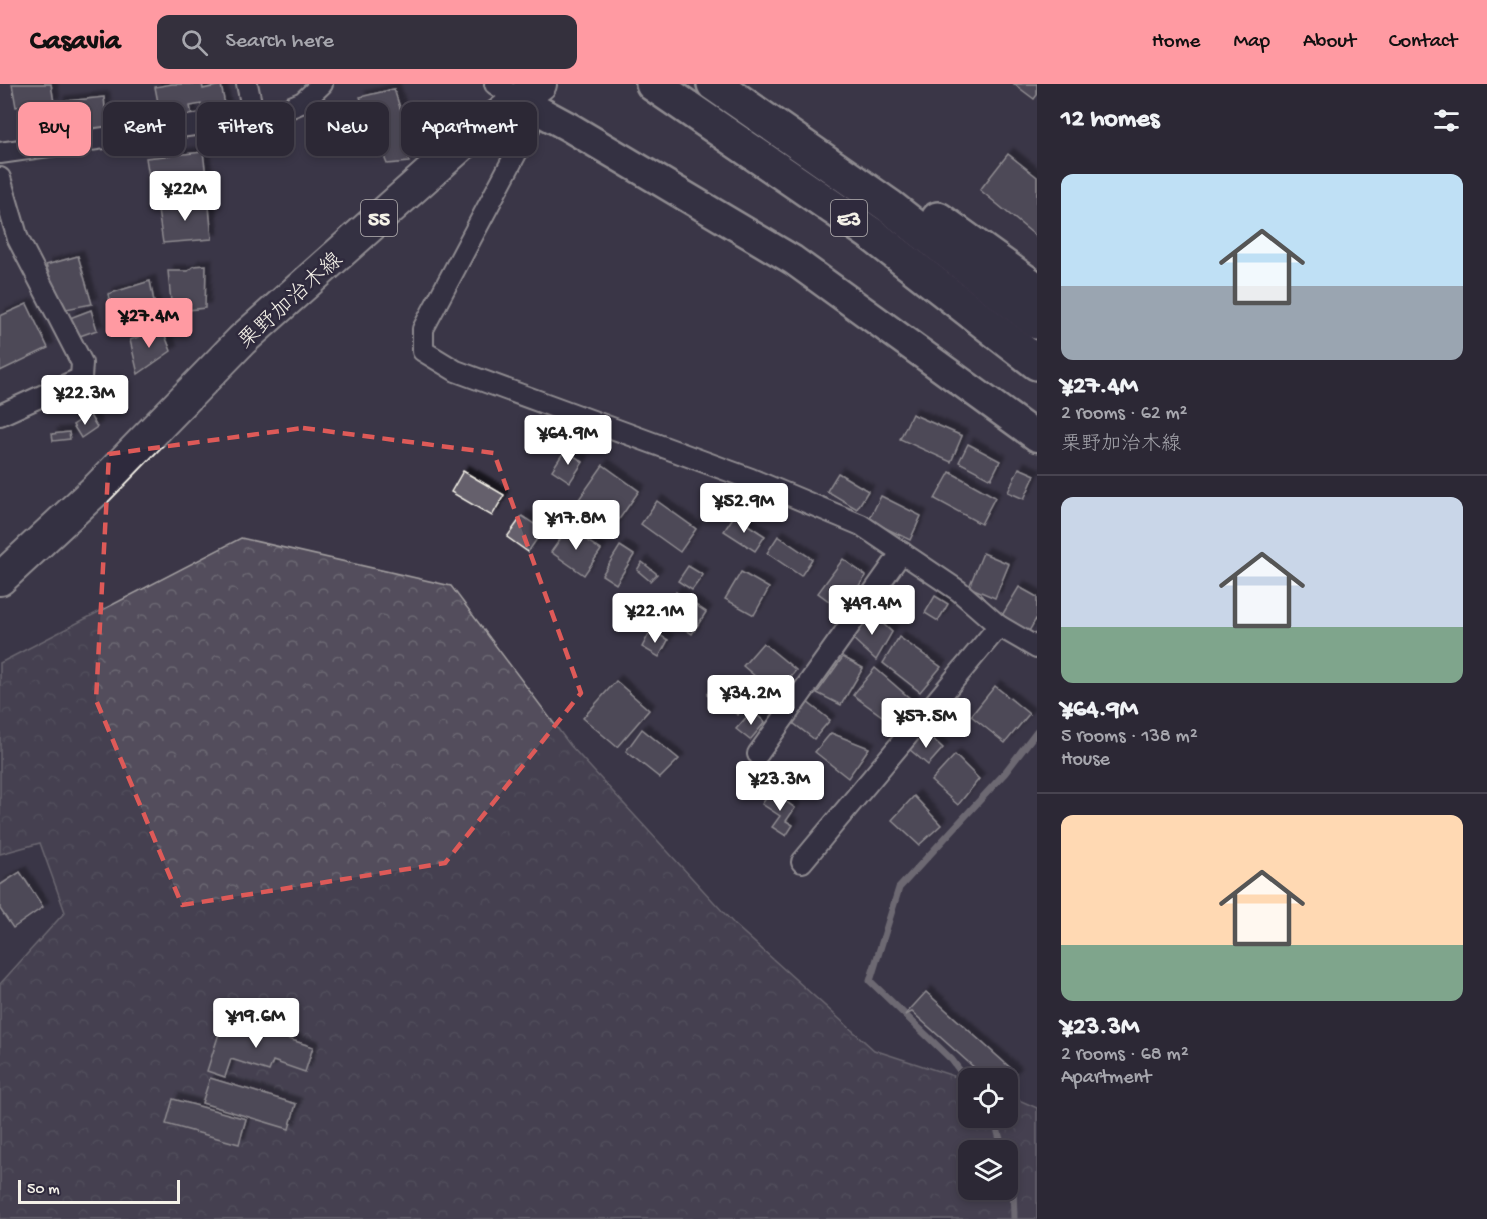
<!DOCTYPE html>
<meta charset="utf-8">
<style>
:root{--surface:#2c2835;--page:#34303d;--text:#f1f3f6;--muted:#a6a6ad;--line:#484450;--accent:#ff9aa2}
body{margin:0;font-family:"Gochi Hand","Klee One",sans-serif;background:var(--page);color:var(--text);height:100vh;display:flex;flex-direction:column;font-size:22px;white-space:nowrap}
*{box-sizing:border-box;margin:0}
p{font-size:20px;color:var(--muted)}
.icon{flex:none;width:33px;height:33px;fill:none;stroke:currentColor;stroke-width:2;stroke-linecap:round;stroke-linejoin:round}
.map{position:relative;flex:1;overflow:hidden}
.side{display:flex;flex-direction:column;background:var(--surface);width:450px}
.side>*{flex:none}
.banner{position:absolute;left:18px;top:18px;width:570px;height:54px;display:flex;gap:12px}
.tools{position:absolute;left:958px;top:984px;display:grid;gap:12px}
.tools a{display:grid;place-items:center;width:60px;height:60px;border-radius:12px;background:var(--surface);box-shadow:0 3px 9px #0003,0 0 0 2px var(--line);font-size:30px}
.scale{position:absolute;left:18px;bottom:15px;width:162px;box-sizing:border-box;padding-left:6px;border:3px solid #f4f1e8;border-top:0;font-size:16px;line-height:21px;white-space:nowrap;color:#f4f1e8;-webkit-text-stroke:4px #2f2a3d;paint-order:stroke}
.price{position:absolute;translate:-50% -51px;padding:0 14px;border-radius:6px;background:#fff;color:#222;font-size:20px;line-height:39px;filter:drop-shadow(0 2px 3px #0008)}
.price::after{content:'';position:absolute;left:50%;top:36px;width:18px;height:14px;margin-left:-9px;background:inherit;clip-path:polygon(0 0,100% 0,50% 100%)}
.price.active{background:var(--accent);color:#111}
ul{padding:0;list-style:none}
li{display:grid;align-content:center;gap:12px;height:318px;padding:0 24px}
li+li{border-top:2px solid var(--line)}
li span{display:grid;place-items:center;height:186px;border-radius:12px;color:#555}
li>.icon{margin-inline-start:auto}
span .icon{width:108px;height:108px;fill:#fffc;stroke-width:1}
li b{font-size:26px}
h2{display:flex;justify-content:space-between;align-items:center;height:72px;padding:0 24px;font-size:26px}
.chip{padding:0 21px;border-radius:12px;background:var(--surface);box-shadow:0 3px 9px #0003,0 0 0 2px var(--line);font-size:21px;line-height:54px}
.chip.active{background:var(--accent);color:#111}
header{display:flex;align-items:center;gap:36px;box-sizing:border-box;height:84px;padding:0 30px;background:var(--accent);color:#111}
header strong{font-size:28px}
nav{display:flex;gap:33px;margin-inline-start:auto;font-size:21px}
.search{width:420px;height:54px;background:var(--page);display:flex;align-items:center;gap:15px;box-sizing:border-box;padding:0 21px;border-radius:12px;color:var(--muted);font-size:22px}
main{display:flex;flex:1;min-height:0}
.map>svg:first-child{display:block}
.forest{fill:url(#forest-crowns);stroke:#a4a0a2;stroke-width:1.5;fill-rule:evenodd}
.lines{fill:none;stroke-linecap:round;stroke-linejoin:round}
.stream{stroke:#aaa6a7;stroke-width:7}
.building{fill:#65616c;stroke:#f4f1e8;stroke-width:1.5;filter:url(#shadow)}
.street-casing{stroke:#f4f1e8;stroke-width:24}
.secondary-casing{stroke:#f4f1e8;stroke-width:33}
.primary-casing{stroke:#f4f1e8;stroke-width:36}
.highway-casing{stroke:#f4f1e8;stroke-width:38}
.street{stroke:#2f2a3d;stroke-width:20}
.secondary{stroke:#2f2a3d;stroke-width:28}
.primary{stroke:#2f2a3d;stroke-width:32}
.highway{stroke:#2f2a3d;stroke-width:33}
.marked{fill:none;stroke:#de5a58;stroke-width:4.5;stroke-dasharray:12 8;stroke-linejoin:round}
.labels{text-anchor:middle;stroke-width:5;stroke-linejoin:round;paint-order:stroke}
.shield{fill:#2f2a3d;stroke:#b9b5b5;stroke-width:1.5}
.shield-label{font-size:21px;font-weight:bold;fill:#f4f1e8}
.street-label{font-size:22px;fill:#f4f1e8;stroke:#2f2a3d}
</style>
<header>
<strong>Casavia</strong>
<div class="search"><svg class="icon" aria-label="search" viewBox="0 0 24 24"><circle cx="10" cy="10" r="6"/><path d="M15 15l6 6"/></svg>Search here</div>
<nav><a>Home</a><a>Map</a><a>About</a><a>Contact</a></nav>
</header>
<main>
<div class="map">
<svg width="1037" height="1135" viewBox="0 0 1037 1135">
<defs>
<pattern id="forest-crowns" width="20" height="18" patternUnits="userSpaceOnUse" patternTransform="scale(1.5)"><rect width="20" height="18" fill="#534e5c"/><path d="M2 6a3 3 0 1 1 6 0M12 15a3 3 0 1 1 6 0" fill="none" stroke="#6c6873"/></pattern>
<filter id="shadow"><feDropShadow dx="5.5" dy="-5.5" stdDeviation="1.5" flood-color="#0009"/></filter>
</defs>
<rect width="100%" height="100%" fill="#3b3647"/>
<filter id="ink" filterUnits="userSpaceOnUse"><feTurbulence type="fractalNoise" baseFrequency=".0167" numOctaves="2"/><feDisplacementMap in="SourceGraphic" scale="12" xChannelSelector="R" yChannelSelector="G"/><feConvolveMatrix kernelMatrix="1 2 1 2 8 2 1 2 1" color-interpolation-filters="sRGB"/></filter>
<g filter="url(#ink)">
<path class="forest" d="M241 454 451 502 570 661 735 841 874 966 969 997V1034H1008V1011L1037 1024V1135H0V900L65 828 40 759 0 770V579ZM969 1066H1008V1106H969Z"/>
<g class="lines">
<g class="stream">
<path d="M969 999 952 976 870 897 899 804 1004 690 1037 647"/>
<path d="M994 1034 1003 1066"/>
<path d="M1008 1082 1013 1101 1014 1135"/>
</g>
</g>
<g class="building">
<path d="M12 0H51L54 19 16 23Z"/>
<path d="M172 0H202L203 5 221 1 227 31 205 33 201 20 190 22 193 36 163 44 155 3Z"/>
<path d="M1014 0H1037V11L1034 15Z"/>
<path d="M394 5 401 27 424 25 430 50 406 58 409 78 387 80 360 13Z"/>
<path d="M104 13 107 48 62 53 59 18Z"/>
<path d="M56 27 57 54 22 61 18 33Z"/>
<path d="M203 68 208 108 152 112 146 74Z"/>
<path d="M1008 70 1037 93V153L980 106Z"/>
<path d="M198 117 209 123 212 155 163 159 157 120Z"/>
<path d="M78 172 92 220 61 226 46 181Z"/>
<path d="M206 181 205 224 172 228 168 187H188L194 182Z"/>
<path d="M150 197 157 233 116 244 108 210Z"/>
<path d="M27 220 48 264 0 287V232Z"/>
<path d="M91 226 97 246 77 253 70 234Z"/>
<path d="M162 244 171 267 138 290 130 256Z"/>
<path d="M89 330 97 343 81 354 73 341Z"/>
<path d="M912 330 962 352 951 378 900 355Z"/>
<path d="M69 348 70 355 53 357 52 350Z"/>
<path d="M968 360 1000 377 991 395 959 378Z"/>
<path d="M565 366 583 378 570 398 552 386Z"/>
<path d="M603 381 639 407 613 444 577 418Z"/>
<path d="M1019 384 1035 391 1024 415 1008 408Z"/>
<path d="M463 387 504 411 492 432 451 408Z"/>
<path d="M950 388 995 413 981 440 935 415Z"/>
<path d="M838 389 868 407 857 425 827 407Z"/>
<path d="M881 412 921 432 910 456 869 436Z"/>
<path d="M657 417 696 445 680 468 641 440Z"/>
<path d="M522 432 543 446 528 468 507 453Z"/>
<path d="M734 432 765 452 755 467 724 447Z"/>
<path d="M568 444 601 466 584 491 551 468Z"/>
<path d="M778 452 812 475 801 492 767 469Z"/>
<path d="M620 462 634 471 616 500 602 491Z"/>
<path d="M983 469 1009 480 995 514 969 503Z"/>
<path d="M843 475 866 492 841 526 818 509Z"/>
<path d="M642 478 657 490 650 497 637 486Z"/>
<path d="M688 482 703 491 692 506 678 497Z"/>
<path d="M741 488 769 504 754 531 725 515Z"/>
<path d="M1019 503 1037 513V533L1028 549 1001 533Z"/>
<path d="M676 508 706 528 692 550 661 530Z"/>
<path d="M935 512 948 520 938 537 925 529Z"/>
<path d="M870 528 892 548 876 576 852 554Z"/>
<path d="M651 546 668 556 659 573 642 563Z"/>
<path d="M899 553 941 583 920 608 883 579Z"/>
<path d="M763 559 796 586 776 610 743 582Z"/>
<path d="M843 573 863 584 841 621 817 609Z"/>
<path d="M875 584 913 617 893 640 853 611Z"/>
<path d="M616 597 649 626 617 663 583 634Z"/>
<path d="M716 598 746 617 738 631 707 611Z"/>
<path d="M995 602 1029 630 1005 659 971 632Z"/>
<path d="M807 618 830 636 814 655 793 639Z"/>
<path d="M752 627 765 638 750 656 736 645Z"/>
<path d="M642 645 679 675 660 694 626 667Z"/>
<path d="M925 648 943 664 928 681 909 665Z"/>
<path d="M831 649 869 664 848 694 815 668Z"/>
<path d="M955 671 979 695 958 721 931 697Z"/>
<path d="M771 707 795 724 786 737 793 741 786 752 772 743 780 732 762 720Z"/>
<path d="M914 712 941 741 919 761 892 736Z"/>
<path d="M20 788 43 823 13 844 0 825V801Z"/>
<path d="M926 908 1016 989 1008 997V994H986L912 928 905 931Z"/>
<path d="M224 934 313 963 305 988 273 977 269 987 231 975 225 993 207 987Z"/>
<path d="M210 994 296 1020 289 1045 202 1019Z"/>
<path d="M173 1015 246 1035 239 1060 166 1040Z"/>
</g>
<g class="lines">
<g class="street-casing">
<g id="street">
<path d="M247 0 254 33"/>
<path d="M495 0 519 16"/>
<path d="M529 21V45L423 245V267L456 287 751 395 861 441 959 507 999 542 1037 564"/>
<path d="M0 69 277 29 303 18 322 0"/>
<path d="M0 94 18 155 82 279 81 294 0 331"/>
<path d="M758 670 902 468"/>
<path d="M802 778 999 542"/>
</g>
</g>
<g class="secondary-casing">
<path id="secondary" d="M519 16 569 43 793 176 1037 353"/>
</g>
<g class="primary-casing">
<path id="primary" d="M0 495 98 404 242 256 469 54 540 0"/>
</g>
<g class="highway-casing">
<g id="highway">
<path d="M653 0 870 149 1037 279"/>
<path d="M714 0 889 122 1037 238"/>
<path d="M938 135 1037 206"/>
</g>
</g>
<use href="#street" class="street"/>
<use href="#secondary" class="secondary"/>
<use href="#primary" class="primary"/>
<use href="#highway" class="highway"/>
</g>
</g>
<path d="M0 0H1037V1135H0ZM303 344 494 369 581 609 445 779 182 821 96 616 109 370Z" fill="#3b3647" fill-opacity=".55" fill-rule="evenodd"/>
<path class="marked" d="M303 344 494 369 581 609 445 779 182 821 96 616 109 370Z"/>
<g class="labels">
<g class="shield">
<rect x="361" y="116" width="36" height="36" rx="4.5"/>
<rect x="831" y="116" width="36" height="36" rx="4.5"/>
</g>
<g class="shield-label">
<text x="379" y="141">55</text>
<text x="849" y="141">E3</text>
</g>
<g class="street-label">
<text transform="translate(289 215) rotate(-42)" y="8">栗野加治木線</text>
</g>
</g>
</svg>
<div class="tools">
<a><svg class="icon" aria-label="locate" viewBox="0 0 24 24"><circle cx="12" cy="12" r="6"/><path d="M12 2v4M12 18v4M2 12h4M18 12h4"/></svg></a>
<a><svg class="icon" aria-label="layers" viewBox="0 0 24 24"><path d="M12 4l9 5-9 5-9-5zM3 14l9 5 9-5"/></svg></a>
</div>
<div class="scale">50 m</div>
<b class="price" style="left:185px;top:138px">¥22M</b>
<b class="price active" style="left:149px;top:265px">¥27.4M</b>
<b class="price" style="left:85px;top:342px">¥22.3M</b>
<b class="price" style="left:568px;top:382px">¥64.9M</b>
<b class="price" style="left:744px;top:450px">¥52.9M</b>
<b class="price" style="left:576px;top:467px">¥17.8M</b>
<b class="price" style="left:872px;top:552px">¥49.4M</b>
<b class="price" style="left:655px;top:560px">¥22.1M</b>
<b class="price" style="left:751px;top:642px">¥34.2M</b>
<b class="price" style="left:926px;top:665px">¥57.5M</b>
<b class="price" style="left:780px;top:728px">¥23.3M</b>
<b class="price" style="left:256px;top:965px">¥19.6M</b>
<div class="banner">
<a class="chip active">Buy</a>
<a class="chip">Rent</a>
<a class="chip">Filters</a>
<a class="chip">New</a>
<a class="chip">Apartment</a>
</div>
</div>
<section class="side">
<h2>12 homes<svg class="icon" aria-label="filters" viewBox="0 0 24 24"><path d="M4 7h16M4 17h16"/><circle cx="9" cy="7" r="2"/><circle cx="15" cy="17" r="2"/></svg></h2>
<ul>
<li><span style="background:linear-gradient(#bfe0f5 60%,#9aa5b1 0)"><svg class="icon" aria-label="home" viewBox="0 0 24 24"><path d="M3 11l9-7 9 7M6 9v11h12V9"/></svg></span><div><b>¥27.4M</b><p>2 rooms · 62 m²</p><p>栗野加治木線</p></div></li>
<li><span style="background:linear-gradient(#c9d6e8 70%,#7fa58c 0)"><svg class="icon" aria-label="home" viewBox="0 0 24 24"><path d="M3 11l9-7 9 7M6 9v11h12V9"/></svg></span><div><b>¥64.9M</b><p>5 rooms · 138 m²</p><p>House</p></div></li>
<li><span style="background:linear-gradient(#ffd9b3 70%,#7fa58c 0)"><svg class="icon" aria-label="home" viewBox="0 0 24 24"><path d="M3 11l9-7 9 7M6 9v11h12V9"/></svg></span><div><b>¥23.3M</b><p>2 rooms · 68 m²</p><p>Apartment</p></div></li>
</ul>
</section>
</main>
